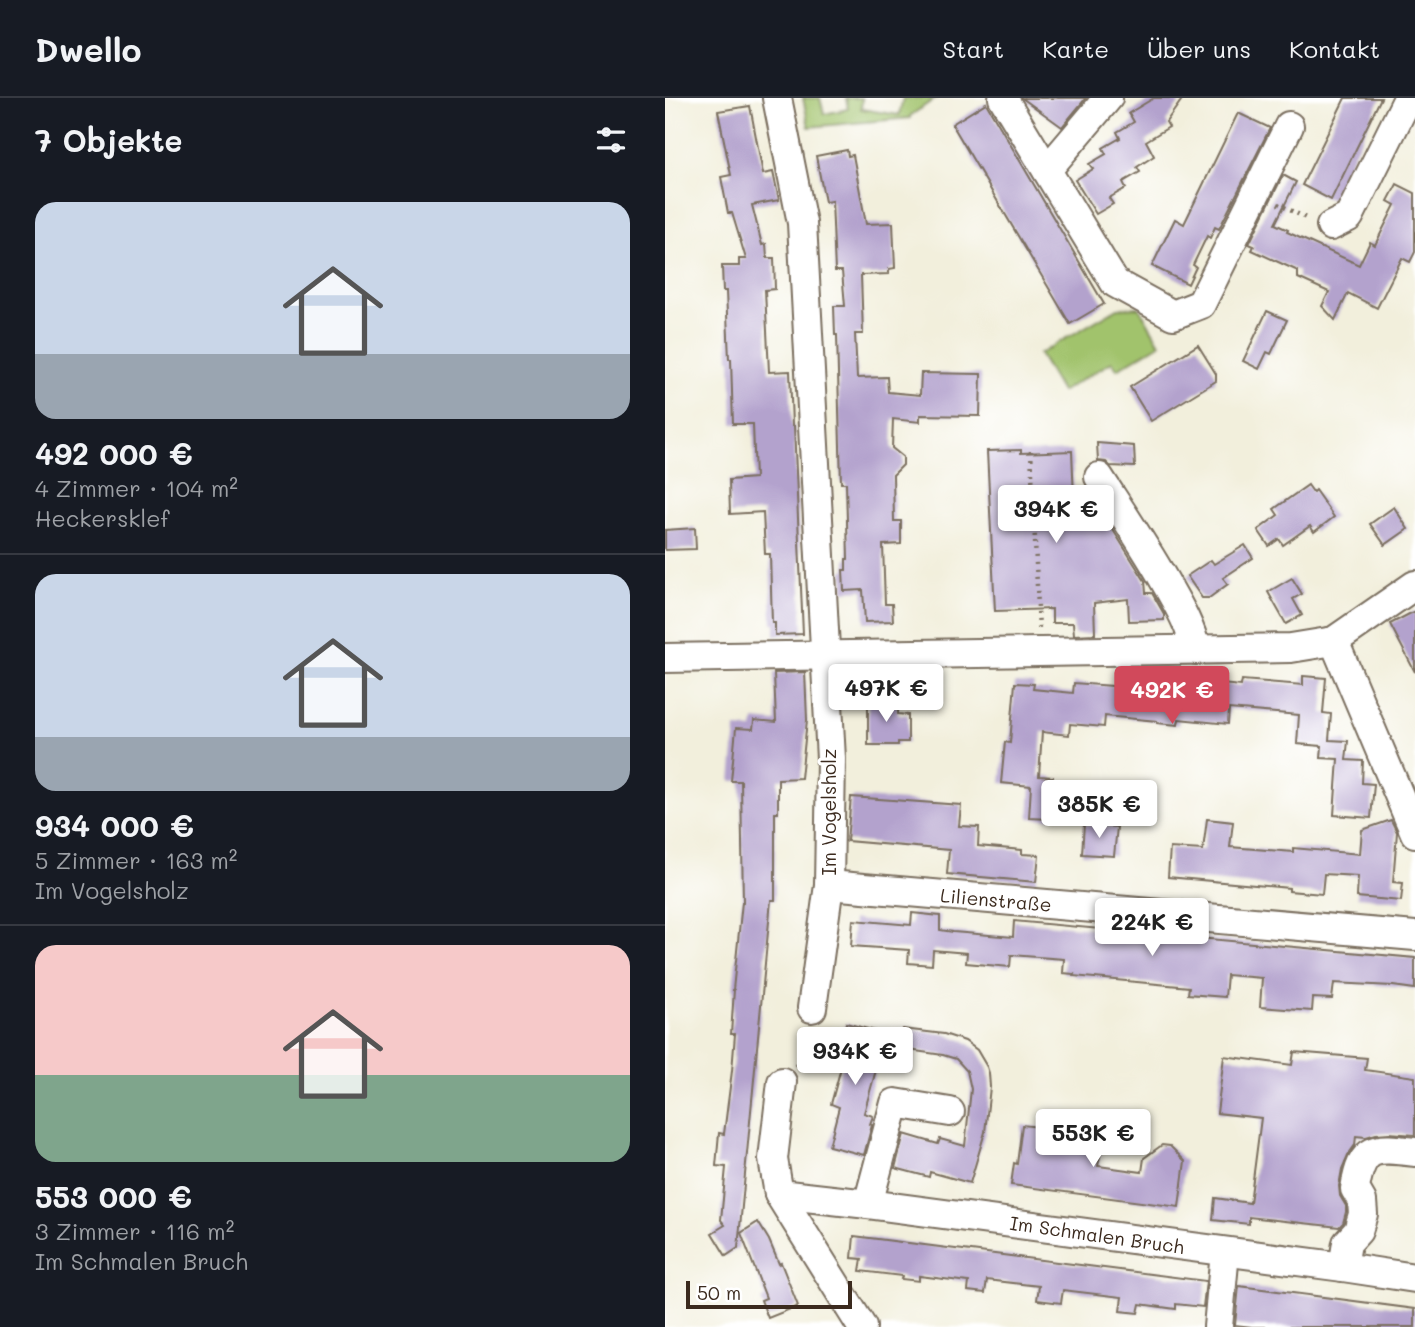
<!DOCTYPE html>
<html lang="de">
<meta charset="utf-8">
<style>
:root{--surface:#171b24;--page:#20242c;--text:#f1f3f6;--muted:#9ea1a6;--line:#363941;--accent:#d1495b}
body{margin:0;font-family:Mali,sans-serif;background:var(--page);color:var(--text);height:100vh;display:flex;flex-direction:column;font-size:26px;white-space:nowrap}
*{box-sizing:border-box;margin:0}
p{font-size:23px;color:var(--muted)}
.icon{flex:none;width:38px;height:38px;fill:none;stroke:currentColor;stroke-width:2;stroke-linecap:round;stroke-linejoin:round}
.map{position:relative;flex:1;overflow:hidden}
.details{display:flex;flex-direction:column;background:var(--surface);width:665px}
.details>*{flex:none}
.scale{position:absolute;left:21px;bottom:18px;width:166px;box-sizing:border-box;padding-left:7px;border:4px solid #3b2a1e;border-top:0;font-size:19px;line-height:24px;white-space:nowrap;color:#3b2a1e;-webkit-text-stroke:5px #fff;paint-order:stroke}
.price{position:absolute;translate:-50% -60px;padding:0 16px;border-radius:7px;background:#fff;color:#222;font-size:23px;line-height:46px;filter:drop-shadow(0 2px 4px #0008)}
.price::after{content:'';position:absolute;left:50%;top:42px;width:21px;height:16px;margin-left:-10px;background:inherit;clip-path:polygon(0 0,100% 0,50% 100%)}
.price.current{background:var(--accent);color:#fff}
ul{padding:0;list-style:none}
li{display:grid;align-content:center;gap:14px;height:371px;padding:0 35px}
li+li{border-top:2px solid var(--line)}
li span{display:grid;place-items:center;height:217px;border-radius:21px;color:#555}
li>.icon{margin-inline-start:auto}
span .icon{width:126px;height:126px;fill:#fffc;stroke-width:1}
li b{font-size:30px}
h2{display:flex;justify-content:space-between;align-items:center;height:84px;padding:0 35px;font-size:30px}
header{display:flex;align-items:center;gap:42px;box-sizing:border-box;height:98px;padding:0 35px;background:var(--surface);border-bottom:2px solid var(--line)}
header strong{font-size:33px}
nav{display:flex;gap:38px;margin-inline-start:auto;font-size:24px}
main{display:flex;flex:1;min-height:0}
.map>svg:first-child{display:block}
.green{fill:#a1c36c;stroke:#6e7645;stroke-width:2}
.building{fill:#b3a2cd}
.lines{fill:none;stroke-linecap:round;stroke-linejoin:round}
.minor-casing{stroke:#7b6f60;stroke-width:32}
.path{stroke:#7b6f60;stroke-width:4.5;stroke-dasharray:2 5;stroke-linecap:butt}
.minor{stroke:#fff;stroke-width:28}
.labels{text-anchor:middle;stroke-width:6;stroke-linejoin:round;paint-order:stroke}
.street-label{font-size:19px;fill:#3b2a1e;stroke:#fff}
</style>
<header>
<strong>Dwello</strong>
<nav><a>Start</a><a>Karte</a><a>Über uns</a><a>Kontakt</a></nav>
</header>
<main>
<section class="details">
<h2>7 Objekte<svg class="icon" aria-label="filters" viewBox="0 0 24 24"><path d="M4 7h16M4 17h16"/><circle cx="9" cy="7" r="2"/><circle cx="15" cy="17" r="2"/></svg></h2>
<ul>
<li><span style="background:linear-gradient(#c9d6e8 70%,#9aa5b1 0)"><svg class="icon" aria-label="home" viewBox="0 0 24 24"><path d="M3 11l9-7 9 7M6 9v11h12V9"/></svg></span><div><b>492 000 €</b><p>4 Zimmer · 104 m²</p><p>Heckersklef</p></div></li>
<li><span style="background:linear-gradient(#c9d6e8 75%,#9aa5b1 0)"><svg class="icon" aria-label="home" viewBox="0 0 24 24"><path d="M3 11l9-7 9 7M6 9v11h12V9"/></svg></span><div><b>934 000 €</b><p>5 Zimmer · 163 m²</p><p>Im Vogelsholz</p></div></li>
<li><span style="background:linear-gradient(#f6c9c9 60%,#7fa58c 0)"><svg class="icon" aria-label="home" viewBox="0 0 24 24"><path d="M3 11l9-7 9 7M6 9v11h12V9"/></svg></span><div><b>553 000 €</b><p>3 Zimmer · 116 m²</p><p>Im Schmalen Bruch</p></div></li>
</ul>
</section>
<div class="map">
<svg width="750" height="1229" viewBox="0 0 750 1229">
<rect width="100%" height="100%" fill="#fff"/>
<filter id="ink" filterUnits="userSpaceOnUse"><feTurbulence type="fractalNoise" baseFrequency=".0143" numOctaves="2"/><feDisplacementMap in="SourceGraphic" scale="14" xChannelSelector="R" yChannelSelector="G"/><feConvolveMatrix kernelMatrix="1 2 1 2 8 2 1 2 1" color-interpolation-filters="sRGB"/></filter>
<filter id="wash" filterUnits="userSpaceOnUse"><feTurbulence type="fractalNoise" baseFrequency=".00686" numOctaves="4" result="noise"/><feDisplacementMap in="SourceGraphic" scale="28" xChannelSelector="R" yChannelSelector="G"/><feGaussianBlur stdDeviation="1.57" result="paint"/><feColorMatrix in="noise" values="0 0 0 0 0 0 0 0 0 0 0 0 0 0 0 0 0 1.4 0 .05"/><feComposite in="paint" operator="in"/></filter>
<g filter="url(#wash)">
<rect width="100%" height="100%" fill="#f2efdc"/>
<g class="green">
<path d="M138 0H155L159 16 183 11 181 0H197L196 11 234 17 238 0H271L245 18V20L144 29Z"/>
<path d="M474 209 495 246 452 271 447 264 396 294 374 256 453 210Z"/>
</g>
<g id="blocks">
<g class="building">
<path d="M357 0H421L397 29Z"/>
<path d="M489 0H518L501 24 504 29 481 43 489 58 472 69 475 74 458 84 461 90 444 100 448 106 431 116 410 82 428 71 424 66 441 56 438 50 455 40 452 34 469 24 464 15Z"/>
<path d="M680 0H716L666 102 637 87Z"/>
<path d="M321 5 439 206 405 226 287 26Z"/>
<path d="M85 8 98 76 108 74 114 102 87 107 97 147 101 146 102 160H109L110 191 100 192 104 274 125 273 127 328H129L138 536 110 537V525H107L105 456H100L98 414 65 416 64 382 90 380 88 326H68L66 261H64L61 193H58L57 168H74V161H81L67 115H63L56 79 66 77 53 13Z"/>
<path d="M573 15 605 30 554 131 550 129 545 140 542 138 528 167 531 169 523 186 487 168 510 121 519 126Z"/>
<path d="M182 52 183 58 188 57 201 126 228 125 230 170 224 171V176L196 177 198 236H190L192 280 222 279 223 294 255 297 256 275 316 276 315 318 255 317V324L228 321 227 350 238 359V367L228 377 229 423H236V446L218 447 220 506H227L228 523 200 524 198 492 179 493 178 472H181V461H183L181 385H176L172 237H170L169 208H180L177 173H170L167 103 160 104 151 58Z"/>
<path d="M618 77 631 84 610 126 623 132 622 134 694 167 705 144 710 147 730 107 723 103 732 86 750 95V154L745 164 737 160 712 210 683 195 670 222 657 208 664 194 633 180V173L587 152 589 148 584 146Z"/>
<path d="M602 213 622 222 606 256 602 254 594 271 578 263Z"/>
<path d="M533 247 551 276V283L486 323 465 289Z"/>
<path d="M432 345 469 348 470 369 445 368 441 364 433 363Z"/>
<path d="M356 352V355L407 353 410 424 438 416 480 483 481 495H487L499 516V522L464 523 463 501 429 505 430 536 409 537 408 525H387V511L330 513 322 353Z"/>
<path d="M643 387 648 394 650 392 669 419 649 434 645 428 618 447 614 441 604 448 593 432 613 417 609 411Z"/>
<path d="M729 409 743 431 720 447 705 426Z"/>
<path d="M30 430 31 451 0 452V432Z"/>
<path d="M580 447 588 460 558 480 563 486 544 500H537L522 478 546 462 549 466Z"/>
<path d="M627 480 637 496 628 501 637 517 621 526 603 494Z"/>
<path d="M750 513V574L725 526Z"/>
<path d="M140 574 142 622 136 680 113 681V715H110V802H106L73 1150 61 1158 47 1135 60 1127 56 1122 61 1069 51 1068 54 1035 59 1036 67 973 70 936H66L69 892H68L77 804H78L76 683H66L71 630 88 631 89 622 111 624 109 575Z"/>
<path d="M638 578 661 580 658 615 666 616 664 642 683 643 681 662 698 663 697 685 709 686 706 720 669 717 673 661 656 660 657 648 632 646 634 617 564 611 563 626 514 621 513 627 492 625V623L440 618 439 629 405 626 404 637 377 634 374 678 388 679 385 721 364 720 366 688 336 685 340 644 345 645 350 585 369 586 368 591 408 595 409 585 461 589 462 584 517 589V582L576 588 577 582 638 587Z"/>
<path d="M203 602 233 603V616L243 617V644H233V647H203Z"/>
<path d="M186 699 296 707 294 728 314 729 313 748 357 752V756L374 757 371 784 282 776 284 752 182 743Z"/>
<path d="M542 721 568 724 565 749 628 754V750L695 756 697 732 726 722 732 734 728 784 738 785 736 803 692 799 693 778 659 776 657 796 624 793V790L503 779 505 750 538 752Z"/>
<path d="M419 726 452 729 449 758 417 756Z"/>
<path d="M247 815 275 818V832L288 834 348 839 349 823 750 860V891L728 888 669 885 667 901 648 900 647 913 595 909 597 880 562 877 560 899 523 896 524 889 408 878 409 876 398 875 399 861 346 857 345 869 301 865 302 855 268 852 267 867 243 865 244 852 186 848 188 822 246 827Z"/>
<path d="M181 925 221 936 199 1015 208 1018 205 1026 207 1027 199 1057 164 1048 174 1009 166 1006 177 966 170 965Z"/>
<path d="M238 931 279 936 300 943 312 952 322 969 324 975 325 989 320 1034 305 1085 265 1074 264 1079 230 1070 239 1036 273 1046 275 1041 300 1048 306 991 302 973 291 961 278 957 236 951Z"/>
<path d="M629 954 702 960 700 972 750 979V1037L724 1035 711 1036 701 1039 691 1038 690 1047 683 1057 677 1071 674 1088 675 1098 681 1108V1114L678 1125 674 1129 584 1119V1126L548 1122 550 1100 585 1105 596 1020 552 1015 559 958 627 967Z"/>
<path d="M383 1023 413 1026 410 1049 436 1053 433 1068 477 1074 479 1060 497 1047 505 1048 520 1063 514 1109 346 1087 349 1065 352 1066 357 1027 383 1030Z"/>
<path d="M93 1124 104 1142 114 1166 116 1165 133 1208 103 1220 96 1202 101 1200 76 1135Z"/>
<path d="M189 1138 541 1183 538 1209 511 1206V1211L475 1206 473 1215 455 1213 457 1199 398 1192 396 1205 372 1202 374 1188 322 1182 320 1195 303 1193 304 1184 254 1178V1183L236 1181 237 1178 195 1173 197 1161 187 1160Z"/>
<path d="M574 1188 750 1211V1229H587L570 1227Z"/>
</g>
</g>
</g>
<g filter="url(#ink)">
<use href="#blocks" fill-opacity="0" stroke="#7b6f60" stroke-width="2"/>
<g class="lines">
<g class="minor-casing">
<g id="minor">
<path d="M112 0 137 125 166 661 164 787 147 910"/>
<path d="M338 0 450 185 508 217 536 206 624 28"/>
<path d="M382 72 443 0"/>
<path d="M666 128 684 119 743 0"/>
<path d="M434 379C456 413 479 447 499 482 512 505 525 526 531 552"/>
<path d="M669 543 750 735"/>
<path d="M0 560 626 550 669 543 750 487"/>
<path d="M164 787 750 838"/>
<path d="M117 984 108 1061 114 1096 197 1229"/>
<path d="M114 1096 203 1106 678 1169 750 1180"/>
<path d="M203 1106 230 1005 285 1014"/>
<path d="M678 1169 682 1145 693 1133 698 1116 697 1103 690 1091C697 1047 710 1049 750 1054"/>
<path d="M553 1229 560 1154"/>
</g>
</g>
<g class="path">
<path d="M613 106 643 121"/>
<path d="M366 353 374 532"/>
<path d="M131 968 142 933"/>
</g>
<use href="#minor" class="minor"/>
</g>
</g>
<g class="labels">
<g class="street-label">
<text transform="translate(164 714) rotate(-90)" y="7">Im Vogelsholz</text>
<text transform="translate(331 802) rotate(5)" y="7">Lilienstraße</text>
<text transform="translate(432 1137) rotate(8)" y="7">Im Schmalen Bruch</text>
</g>
</g>
</svg>
<div class="scale">50 m</div>
<b class="price" style="left:391px;top:447px">394K €</b>
<b class="price" style="left:221px;top:626px">497K €</b>
<b class="price current" style="left:507px;top:628px">492K €</b>
<b class="price" style="left:434px;top:742px">385K €</b>
<b class="price" style="left:487px;top:860px">224K €</b>
<b class="price" style="left:190px;top:989px">934K €</b>
<b class="price" style="left:428px;top:1071px">553K €</b>
</div>
</main>
